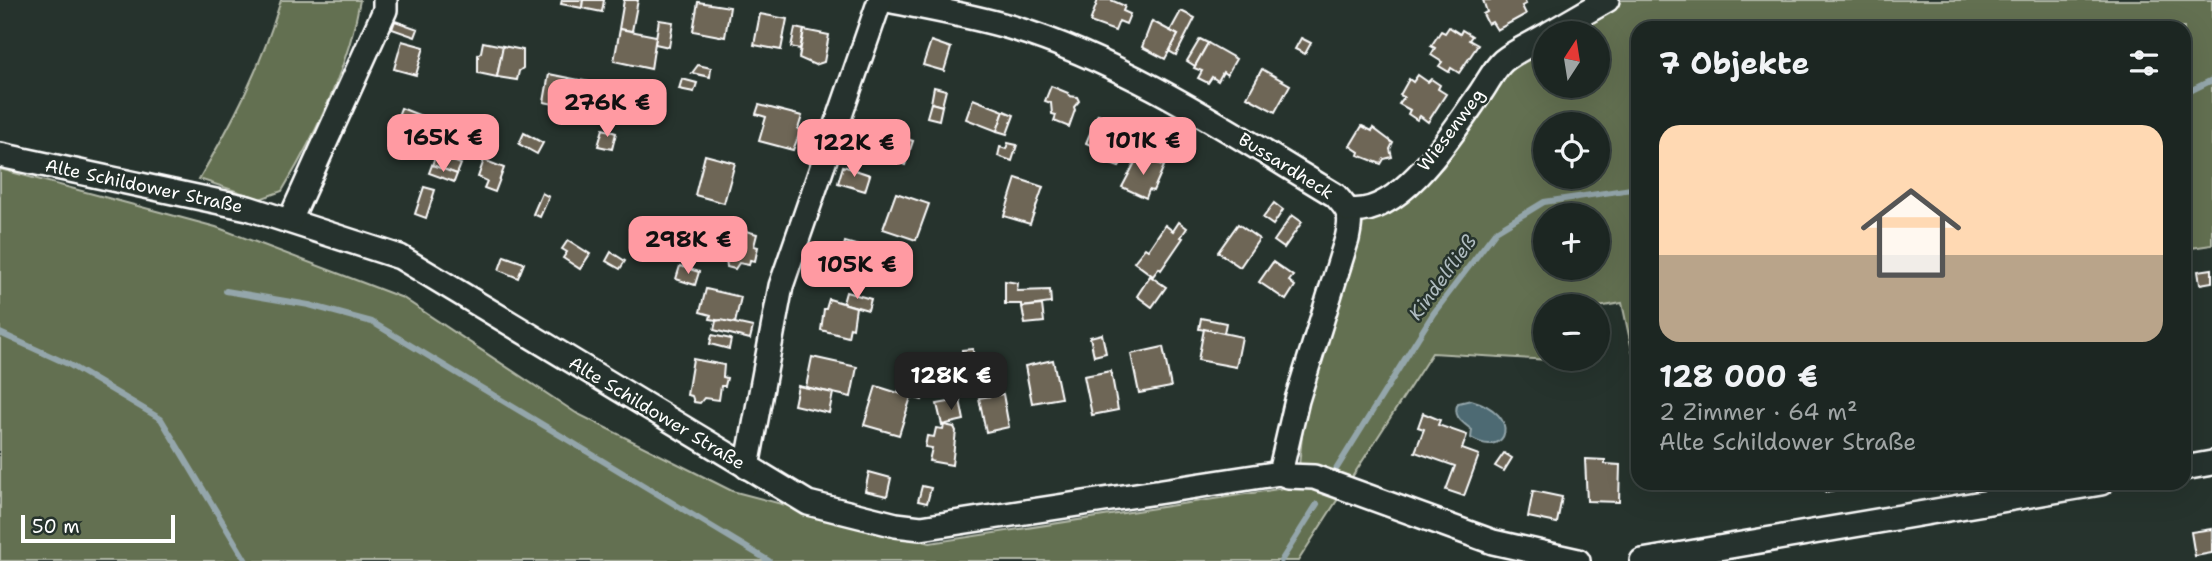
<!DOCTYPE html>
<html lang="de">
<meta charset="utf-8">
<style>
:root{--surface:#1c2622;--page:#252e2a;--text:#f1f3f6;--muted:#a0a5a5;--line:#3a4340;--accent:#ff9aa2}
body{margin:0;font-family:"Shantell Sans",sans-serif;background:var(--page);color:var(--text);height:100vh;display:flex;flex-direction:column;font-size:26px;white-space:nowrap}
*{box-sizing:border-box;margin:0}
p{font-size:23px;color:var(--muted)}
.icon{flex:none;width:38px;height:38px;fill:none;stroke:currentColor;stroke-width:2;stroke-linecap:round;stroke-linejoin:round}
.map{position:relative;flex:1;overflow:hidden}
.sheet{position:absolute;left:1631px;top:21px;width:560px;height:469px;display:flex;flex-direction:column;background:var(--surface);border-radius:21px;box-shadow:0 7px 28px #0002,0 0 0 2px var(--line)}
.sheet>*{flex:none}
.needle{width:46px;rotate:12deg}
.tools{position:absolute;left:1533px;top:21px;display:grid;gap:14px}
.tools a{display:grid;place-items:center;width:77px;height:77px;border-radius:50%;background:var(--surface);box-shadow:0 7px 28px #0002,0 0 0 2px var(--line);font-size:35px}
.scale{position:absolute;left:21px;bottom:18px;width:154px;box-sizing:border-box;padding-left:7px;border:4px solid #fff;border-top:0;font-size:19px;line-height:24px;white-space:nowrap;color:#fff;-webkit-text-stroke:5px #26332d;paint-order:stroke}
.price{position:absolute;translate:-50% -60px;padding:0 16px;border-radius:14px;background:var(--accent);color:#111;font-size:23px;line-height:46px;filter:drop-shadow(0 2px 4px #0008)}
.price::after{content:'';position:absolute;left:50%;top:42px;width:21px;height:16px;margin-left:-10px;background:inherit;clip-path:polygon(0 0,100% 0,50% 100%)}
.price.selected{background:#222;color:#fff}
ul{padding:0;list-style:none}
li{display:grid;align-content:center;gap:14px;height:371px;padding:0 28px}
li+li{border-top:2px solid var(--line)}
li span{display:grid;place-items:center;height:217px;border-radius:21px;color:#555}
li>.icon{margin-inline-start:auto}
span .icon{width:126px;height:126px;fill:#fffc;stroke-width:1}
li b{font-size:30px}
h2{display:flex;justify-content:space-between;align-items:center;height:84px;padding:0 28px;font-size:30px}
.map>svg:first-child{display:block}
.green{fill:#647051;stroke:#b2b8a8;stroke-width:2;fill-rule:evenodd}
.water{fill:#4d6b73;stroke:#94a6ab;stroke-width:2}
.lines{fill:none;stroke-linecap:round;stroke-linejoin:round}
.stream{stroke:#94a6ab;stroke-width:6}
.building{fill:#6e6657;stroke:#fff;stroke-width:2}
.minor-casing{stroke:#fff;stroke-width:28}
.minor{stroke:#26332d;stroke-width:23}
.labels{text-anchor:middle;stroke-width:5;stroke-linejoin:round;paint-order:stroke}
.street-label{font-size:18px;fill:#fff;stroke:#26332d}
.water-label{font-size:19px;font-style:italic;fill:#afbcc0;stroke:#26332d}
</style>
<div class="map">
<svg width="2212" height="561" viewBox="0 0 2212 561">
<rect width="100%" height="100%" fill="#26332d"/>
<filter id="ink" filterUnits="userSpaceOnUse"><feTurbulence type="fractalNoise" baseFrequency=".0143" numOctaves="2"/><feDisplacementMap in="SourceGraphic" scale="14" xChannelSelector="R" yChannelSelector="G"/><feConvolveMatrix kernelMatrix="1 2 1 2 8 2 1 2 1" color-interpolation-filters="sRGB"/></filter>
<g filter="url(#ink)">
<g class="green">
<path d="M281 0H360C348 68 317 133 282 191L260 199 199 179C234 120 261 67 281 0Z"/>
<path d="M1622 0H2212V245L2184 249V28H1638V378L1622 303 1598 307 1545 306V359H1567L1566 361 1432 353 1298 561H0V169L216 227 403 298 576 413 732 491 930 543 1297 486 1305 406 1361 222 1409 195 1443 167 1517 61 1545 45V86H1598V33H1565ZM1545 124H1598V177H1545ZM1545 215H1598V268H1545Z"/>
</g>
<path class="water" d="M1471 400C1523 414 1508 460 1471 438L1472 430C1462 422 1452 416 1458 403Z"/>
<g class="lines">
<g class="stream">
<path d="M2184 94 2212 80"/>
<path d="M226 291 309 305 372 322 769 561"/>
<path d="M0 333 68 364 161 419 246 561"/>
<path d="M1335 471 1433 314 1496 231 1544 202 1638 188"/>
<path d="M1281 561 1317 504"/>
</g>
</g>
<g class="building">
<path d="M562 0H583L582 8 561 4Z"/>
<path d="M583 0H604L602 12 582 8Z"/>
<path d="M624 0H638L632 31 619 29Z"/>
<path d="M1098 0H1111L1125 6 1123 11 1130 14 1126 24 1119 21 1115 31 1090 22Z"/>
<path d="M1524 0 1526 4 1522 6 1526 14 1497 30 1492 22 1488 24 1483 14 1487 12 1483 0Z"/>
<path d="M698 2 730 7 725 37 693 31Z"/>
<path d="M1181 11 1195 18 1176 55 1169 51 1178 35 1170 31Z"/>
<path d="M760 14 787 19 781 50 754 45Z"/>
<path d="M659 20 673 22 669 47 655 44Z"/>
<path d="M395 21 418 29 415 37 392 29Z"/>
<path d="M1152 21 1178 35 1165 59 1142 47Z"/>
<path d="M1449 27 1460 34 1462 30 1472 36 1469 40 1478 45 1459 73 1451 68 1449 72 1439 66 1442 62 1431 55 1435 48 1431 46 1441 31 1445 33Z"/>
<path d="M795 28 804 30 800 49 791 47Z"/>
<path d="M620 29 656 36 651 69 614 61Z"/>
<path d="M804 30 829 35 824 62 815 65 799 58Z"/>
<path d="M1301 38 1311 43 1305 54 1295 49Z"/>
<path d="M1200 39 1208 43 1195 66 1187 61Z"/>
<path d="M402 41 424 47 416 75 394 69Z"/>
<path d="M931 41 951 48 944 71 923 65Z"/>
<path d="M483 42 503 46 497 77 478 73V55L481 52Z"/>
<path d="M1208 43 1236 59 1227 75 1223 72 1218 81 1212 77 1208 83 1198 78 1202 71 1194 68Z"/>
<path d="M503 46 523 50V68L519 71 517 80 497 77Z"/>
<path d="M698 65 711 68 710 77 692 73Z"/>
<path d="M1262 69 1290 85 1275 112 1247 97Z"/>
<path d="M549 74 569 78 564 106 544 102Z"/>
<path d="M1418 75 1428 82 1431 79 1440 85 1438 89 1446 94 1428 122 1420 116 1417 120 1408 114 1410 110 1399 104 1404 97 1400 95 1409 79 1413 82Z"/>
<path d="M569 78 590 82 584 110 564 106Z"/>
<path d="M682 79 697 83 694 92 679 89Z"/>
<path d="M1051 86 1068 93 1069 96 1077 97 1079 101 1074 107 1075 110 1069 127 1054 121 1056 115 1052 114 1051 103 1045 101Z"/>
<path d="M934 87 946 90 942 106 931 103Z"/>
<path d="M973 99 1004 111 997 131 966 119Z"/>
<path d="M931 103 942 106 939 120 927 117Z"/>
<path d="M759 105 802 116 798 129 801 130 793 150 759 141 766 117 756 114Z"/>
<path d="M401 108 437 122 429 143 393 129Z"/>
<path d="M1004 111 1014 115 1007 134 997 131Z"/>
<path d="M1098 114 1127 127 1114 155 1092 148 1093 146 1086 143Z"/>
<path d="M1362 126 1372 131 1373 128 1393 143 1390 149 1392 157 1384 159 1381 164 1358 155 1359 152 1350 146Z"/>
<path d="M603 129 616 133 612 149 598 146Z"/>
<path d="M524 133 543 143 537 154 519 144Z"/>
<path d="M888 133 913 141 905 165 880 156Z"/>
<path d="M1122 138 1130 142 1119 167 1110 164Z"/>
<path d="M1008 143 1017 145 1012 161 998 156 1000 147 1006 149Z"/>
<path d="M436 155 461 164 457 174 432 165Z"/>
<path d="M705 155 735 163 724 203 695 195Z"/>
<path d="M1139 155 1164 166 1153 191 1149 190 1146 198 1122 187Z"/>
<path d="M484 160 504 168 495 192 484 188 487 181 478 177Z"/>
<path d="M432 165 457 174 454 182 429 173Z"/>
<path d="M843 166 870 175 865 191 838 183Z"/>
<path d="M1016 178 1043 187 1030 224 1004 216Z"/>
<path d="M424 187 435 190 426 218 415 214Z"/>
<path d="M542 193 549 197 540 217 533 214Z"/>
<path d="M896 193 929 204 916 240 883 229Z"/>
<path d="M1274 203 1283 210 1273 225 1263 218Z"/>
<path d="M1292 215 1302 222 1284 248 1274 241Z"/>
<path d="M1179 222 1187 228 1181 237 1183 238 1161 270 1159 268 1153 276 1134 262 1145 248 1148 250 1165 225 1173 231Z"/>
<path d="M1238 224 1259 239 1240 267 1218 252Z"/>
<path d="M727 226 757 234 754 246 758 247 755 261 750 260 749 265 739 263 735 269 727 267 726 259 717 257Z"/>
<path d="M568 240 590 254 580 269 563 258 567 252 562 249Z"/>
<path d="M845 242 873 250 866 276 846 273 838 268Z"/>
<path d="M611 252 625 261 620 269 606 261Z"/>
<path d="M504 256 524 263 518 278 499 270Z"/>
<path d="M1273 262 1293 276 1289 281 1295 286 1286 300 1259 282Z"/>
<path d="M680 266 699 272 695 285 676 279Z"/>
<path d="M2212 269V282L2200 284 2198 271Z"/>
<path d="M1150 276 1166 287 1152 307 1137 296Z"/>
<path d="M1005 281 1018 283 1017 291 1050 290 1051 303 1022 307V304H1005Z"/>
<path d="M706 289 741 297 735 323 710 319 711 315 700 312Z"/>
<path d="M846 292 871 299 868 310 843 303Z"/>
<path d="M829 299 856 307 853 328 850 327 848 337 821 330 824 309H826Z"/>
<path d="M1042 305 1044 322 1025 324 1022 307Z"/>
<path d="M1201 318 1226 323 1224 333 1199 329Z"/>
<path d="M721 320 753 327 750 339 714 330 716 321Z"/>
<path d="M1204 329 1242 337 1236 367 1198 360Z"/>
<path d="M1102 334 1106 353 1094 356 1090 337Z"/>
<path d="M712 335 731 339 729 349 710 344Z"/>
<path d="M1163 347 1171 387 1139 393 1131 354Z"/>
<path d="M973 349 974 366 963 367 962 350Z"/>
<path d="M812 357 857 367 851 397 806 387Z"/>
<path d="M693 359 724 365 723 377 727 378 725 386H721L719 400 704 398 700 403 694 402 692 396 687 395Z"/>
<path d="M1053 360 1061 398 1032 403 1025 366Z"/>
<path d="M906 366 930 374 922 400 898 393Z"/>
<path d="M1111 371 1118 410 1092 415 1084 376Z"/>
<path d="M798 386 833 393 829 413 794 405Z"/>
<path d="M876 386 911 397 899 435 864 425Z"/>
<path d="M1003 394 1009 427 986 432 979 398Z"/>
<path d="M960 400 964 420 942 425 937 404Z"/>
<path d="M1423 413 1440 420 1438 425 1467 435 1462 449 1479 455 1464 496 1446 490 1455 466 1415 452 1424 429 1418 427Z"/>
<path d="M944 425 954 427 956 431 952 465 929 461 932 448 925 447 927 436 934 437 936 428 943 429Z"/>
<path d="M1504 453 1512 458 1504 471 1495 466Z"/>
<path d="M1585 459 1605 460V464L1620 465 1619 502 1587 501Z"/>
<path d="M869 472 891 478 887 496 865 491Z"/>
<path d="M1823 483H1855L1856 486 1825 492Z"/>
<path d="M922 486 931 488 927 503 918 501Z"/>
<path d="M1533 491 1562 497 1557 523 1528 517Z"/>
<path d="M2212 529V553L2195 556 2191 532Z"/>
</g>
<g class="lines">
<g class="minor-casing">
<g id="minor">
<path d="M888 0C930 9 973 16 1013 28 1126 62 1235 135 1335 195 1351 212 1352 216 1347 239L1297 400 1280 473"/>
<path d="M1550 33 1607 0"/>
<path d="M0 155 248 208 400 257 808 503 896 525 921 528 1280 473 1288 476 1314 477 1493 542 1578 561"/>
<path d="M1349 210C1401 218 1455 129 1481 92 1488 82 1494 69 1503 61 1515 51 1532 44 1545 36"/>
<path d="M290 220 385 10V0"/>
<path d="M747 467 781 286 880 0"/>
<path d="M2184 468 2212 463"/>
<path d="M1642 561 2101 483"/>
</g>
</g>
<use href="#minor" class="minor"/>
</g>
</g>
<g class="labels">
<g class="street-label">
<text transform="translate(1451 130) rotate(-53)" y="6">Wiesenweg</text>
<text transform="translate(1286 166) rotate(32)" y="6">Bussardheck</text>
<text transform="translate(144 186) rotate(12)" y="6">Alte Schildower Straße</text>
<text transform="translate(657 413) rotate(31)" y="6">Alte Schildower Straße</text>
</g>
<g class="water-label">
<text transform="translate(1442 277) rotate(-54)" y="7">Kindelfließ</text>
</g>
</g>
</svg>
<div class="tools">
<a><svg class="needle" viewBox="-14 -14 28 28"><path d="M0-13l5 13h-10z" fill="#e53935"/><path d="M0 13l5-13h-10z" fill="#a0a5a5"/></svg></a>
<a><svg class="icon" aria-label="locate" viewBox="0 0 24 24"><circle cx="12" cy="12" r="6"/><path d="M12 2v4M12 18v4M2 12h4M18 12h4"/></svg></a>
<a>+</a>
<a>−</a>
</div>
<div class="scale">50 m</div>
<b class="price" style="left:607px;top:139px">276K €</b>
<b class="price" style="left:443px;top:174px">165K €</b>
<b class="price" style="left:1143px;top:177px">101K €</b>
<b class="price" style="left:854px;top:179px">122K €</b>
<b class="price" style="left:688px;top:276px">298K €</b>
<b class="price" style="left:857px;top:301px">105K €</b>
<b class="price selected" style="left:951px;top:412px">128K €</b>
<section class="sheet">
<h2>7 Objekte<svg class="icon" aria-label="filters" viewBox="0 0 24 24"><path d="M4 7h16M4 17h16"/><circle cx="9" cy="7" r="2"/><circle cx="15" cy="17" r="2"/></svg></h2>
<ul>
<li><span style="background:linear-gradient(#ffd9b3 60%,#b9a48a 0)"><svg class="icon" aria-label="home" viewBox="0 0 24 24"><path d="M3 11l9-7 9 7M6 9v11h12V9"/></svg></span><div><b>128 000 €</b><p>2 Zimmer · 64 m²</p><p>Alte Schildower Straße</p></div></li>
</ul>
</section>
</div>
